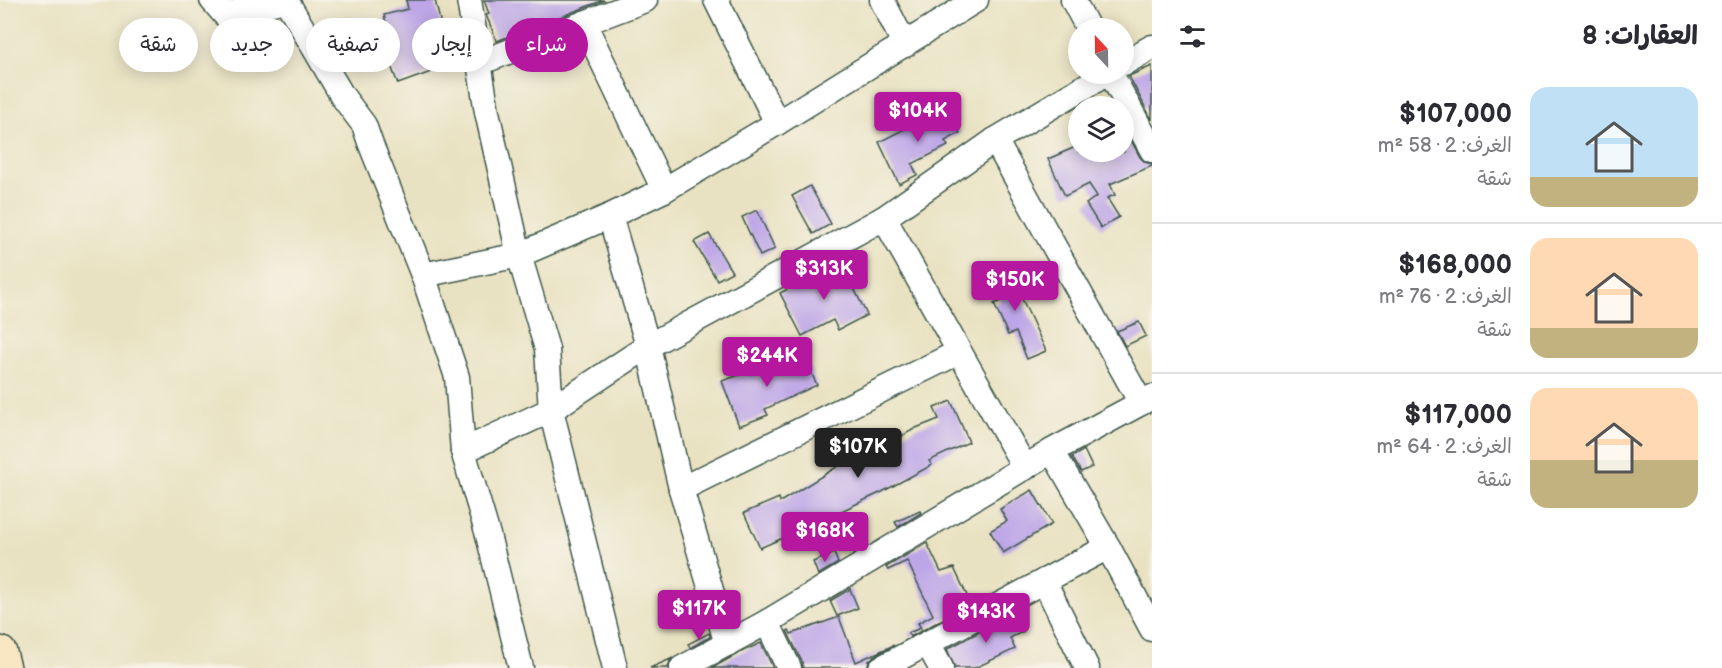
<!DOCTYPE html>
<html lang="ar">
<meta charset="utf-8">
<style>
:root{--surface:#fff;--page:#f2f2f3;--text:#2b2b33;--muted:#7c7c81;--line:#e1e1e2;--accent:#b5179e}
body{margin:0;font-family:"Balsamiq Sans","Playpen Sans Arabic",sans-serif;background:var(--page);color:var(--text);direction:rtl;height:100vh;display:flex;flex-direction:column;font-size:22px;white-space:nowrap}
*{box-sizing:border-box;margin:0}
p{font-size:20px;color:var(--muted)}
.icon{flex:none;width:33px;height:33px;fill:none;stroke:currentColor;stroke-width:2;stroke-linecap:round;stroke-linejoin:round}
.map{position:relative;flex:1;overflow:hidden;direction:ltr}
.panel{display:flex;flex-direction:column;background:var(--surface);width:570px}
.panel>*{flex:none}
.hud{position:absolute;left:18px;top:18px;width:570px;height:54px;direction:rtl;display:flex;gap:12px}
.needle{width:39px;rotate:338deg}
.tools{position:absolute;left:1068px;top:18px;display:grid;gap:12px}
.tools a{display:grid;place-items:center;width:66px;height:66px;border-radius:50%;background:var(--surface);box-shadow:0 3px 15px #0003;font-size:30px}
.price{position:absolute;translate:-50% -51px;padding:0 14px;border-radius:6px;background:var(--accent);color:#fff;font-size:20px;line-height:39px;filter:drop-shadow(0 2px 3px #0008)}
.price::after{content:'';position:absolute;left:50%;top:36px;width:18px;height:14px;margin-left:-9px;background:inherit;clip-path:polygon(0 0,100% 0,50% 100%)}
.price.active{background:#222;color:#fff}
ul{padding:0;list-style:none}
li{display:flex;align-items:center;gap:18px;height:150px;padding:0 24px}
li+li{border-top:2px solid var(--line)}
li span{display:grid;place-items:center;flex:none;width:168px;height:120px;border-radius:18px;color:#555}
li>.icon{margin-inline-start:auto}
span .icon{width:72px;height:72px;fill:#fffc;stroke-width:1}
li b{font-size:26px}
h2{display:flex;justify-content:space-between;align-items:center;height:72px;padding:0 24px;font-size:26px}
.chip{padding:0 21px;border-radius:27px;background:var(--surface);box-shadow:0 3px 15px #0003;font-size:21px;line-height:54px}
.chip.active{background:var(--accent);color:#fff}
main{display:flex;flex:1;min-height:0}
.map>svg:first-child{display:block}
.building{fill:#bda6e7}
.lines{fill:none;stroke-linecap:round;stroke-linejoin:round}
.street-casing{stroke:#3d5649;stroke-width:27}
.secondary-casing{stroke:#3d5649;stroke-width:36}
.street{stroke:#fff;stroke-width:24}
.secondary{stroke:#f9e7c3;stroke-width:33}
</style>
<main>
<section class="panel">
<h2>العقارات: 8<svg class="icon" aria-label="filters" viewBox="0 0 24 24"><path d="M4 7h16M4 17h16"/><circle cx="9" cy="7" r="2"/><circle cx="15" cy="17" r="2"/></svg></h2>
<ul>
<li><span style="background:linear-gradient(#bfe0f5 75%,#c2b280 0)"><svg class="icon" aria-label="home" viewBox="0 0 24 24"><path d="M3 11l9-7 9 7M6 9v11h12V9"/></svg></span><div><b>$107,000</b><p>الغرف: 2 · 58 m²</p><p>شقة</p></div></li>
<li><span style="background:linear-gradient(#ffd9b3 75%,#c2b280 0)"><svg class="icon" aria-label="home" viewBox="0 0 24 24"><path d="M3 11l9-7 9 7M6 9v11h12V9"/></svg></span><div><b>$168,000</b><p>الغرف: 2 · 76 m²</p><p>شقة</p></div></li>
<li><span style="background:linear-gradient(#ffd9b3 60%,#c2b280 0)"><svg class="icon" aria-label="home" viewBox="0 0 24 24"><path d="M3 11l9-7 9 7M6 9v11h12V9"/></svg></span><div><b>$117,000</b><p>الغرف: 2 · 64 m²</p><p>شقة</p></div></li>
</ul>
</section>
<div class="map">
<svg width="1152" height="668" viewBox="0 0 1152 668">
<rect width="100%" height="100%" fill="#f7f3e8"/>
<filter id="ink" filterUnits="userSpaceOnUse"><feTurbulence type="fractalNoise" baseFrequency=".0167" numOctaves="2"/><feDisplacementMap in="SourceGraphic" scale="12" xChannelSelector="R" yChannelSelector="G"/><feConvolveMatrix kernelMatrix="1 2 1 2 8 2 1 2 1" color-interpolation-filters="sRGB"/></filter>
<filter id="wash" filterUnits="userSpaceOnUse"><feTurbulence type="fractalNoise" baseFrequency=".008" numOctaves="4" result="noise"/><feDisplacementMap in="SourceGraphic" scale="24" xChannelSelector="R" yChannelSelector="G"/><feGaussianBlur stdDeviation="1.35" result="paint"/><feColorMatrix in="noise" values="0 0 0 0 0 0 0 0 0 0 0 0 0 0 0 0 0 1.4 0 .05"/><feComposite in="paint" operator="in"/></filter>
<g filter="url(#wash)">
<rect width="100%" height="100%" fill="#e9e2c2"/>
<g id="blocks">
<g class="building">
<path d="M406 0H435L445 41 453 64 398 84 386 53 393 50 384 15 408 9Z"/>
<path d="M484 0H604L497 41 486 15 489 14Z"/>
<path d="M1152 66V120L1129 76Z"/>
<path d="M946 108 960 133 945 141 948 146 912 164 917 175 899 184 879 142Z"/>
<path d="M1124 127 1140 157 1145 162 1152 164V166L1110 184 1115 195 1107 198 1119 217 1101 228 1086 204 1097 196 1089 184 1065 196 1048 159 1078 146V152H1124Z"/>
<path d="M810 186 831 224 813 234 792 196Z"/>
<path d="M757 210 775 249 760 256 742 217Z"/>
<path d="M709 234 732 272 717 280 694 242Z"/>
<path d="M841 262 867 315 838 330 833 320 802 336 780 293Z"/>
<path d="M1006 264 1046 351 1027 359 1016 332 1008 335 994 304 1001 301 985 279Z"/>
<path d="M1139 322 1146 336 1125 346 1117 331Z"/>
<path d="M802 353 817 385 765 409 768 415 739 426 722 381 751 371 752 374 784 360 785 362Z"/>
<path d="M951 401 969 442 929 461 932 465 882 492 837 513 838 516 812 530 810 526 760 548 744 513 779 498 780 502 840 465 837 459 855 451 860 459 916 428 939 419 934 408Z"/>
<path d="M1084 450 1092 467 1081 472 1072 457Z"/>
<path d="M1032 490 1052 524 1003 553 990 531 1007 521 1000 509Z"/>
<path d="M920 511 921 513 898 527 895 522Z"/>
<path d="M927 543 941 572 954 568 971 604 910 637 908 633 921 628 918 623 933 615 907 561 888 570 886 567Z"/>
<path d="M834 553 838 563 818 575 813 562Z"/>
<path d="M850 589 858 608 837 616 830 601Z"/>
<path d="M1015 613 1024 631 1010 638 1015 649 975 668H955L947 649Z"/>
<path d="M839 617 856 662 894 645 874 656 869 661 867 668H803L802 662 787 631 789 630 791 634Z"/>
<path d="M709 633 710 637 690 648 688 644Z"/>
<path d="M761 643 773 668H712L741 652Z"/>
<path d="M673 658 670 661 668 668H650Z"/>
</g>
</g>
</g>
<g filter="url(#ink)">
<use href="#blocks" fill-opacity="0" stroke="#3d5649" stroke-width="1.5"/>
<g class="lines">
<g class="street-casing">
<g id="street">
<path d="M212 0 225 15 284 0"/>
<path d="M286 0 343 97 364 125 371 145 423 275 457 377 463 451 488 535 521 668"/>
<path d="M469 0 487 112 519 255 547 349 551 410 615 668"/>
<path d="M716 0 777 123"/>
<path d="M882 0 905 45"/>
<path d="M1073 0 1088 28"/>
<path d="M584 23 664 190"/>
<path d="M479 63 645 0"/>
<path d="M1124 63 1152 47"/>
<path d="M1111 74 1152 150"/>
<path d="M995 140 1141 403"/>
<path d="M610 216 648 346 681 489 727 644"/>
<path d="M884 218 1025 468"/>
<path d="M423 275 519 255 610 216 664 190 777 123 976 0"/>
<path d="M463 451 551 410 648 346 884 218 995 140 1106 74"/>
<path d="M1052 451 1108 547 1152 629"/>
<path d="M681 489 959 352"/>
<path d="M1044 581 1087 668"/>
<path d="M767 622 789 668"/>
<path d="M928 644 941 668"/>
<path d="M682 668 767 622 1052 451 1152 397"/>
<path d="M881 668 1108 547"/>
</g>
</g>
<g class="secondary-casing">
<path id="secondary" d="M0 653 4 668"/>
</g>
<use href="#street" class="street"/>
<use href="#secondary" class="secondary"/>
</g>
</g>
</svg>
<div class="tools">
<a><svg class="needle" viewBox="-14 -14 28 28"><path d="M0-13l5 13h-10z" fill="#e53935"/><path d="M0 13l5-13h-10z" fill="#7c7c81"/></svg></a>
<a><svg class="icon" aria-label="layers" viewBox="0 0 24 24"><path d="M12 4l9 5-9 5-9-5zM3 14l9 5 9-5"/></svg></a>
</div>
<b class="price" style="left:918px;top:143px">$104K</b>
<b class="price" style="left:824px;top:301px">$313K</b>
<b class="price" style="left:1015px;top:312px">$150K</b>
<b class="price" style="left:767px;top:388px">$244K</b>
<b class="price active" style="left:858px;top:479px">$107K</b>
<b class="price" style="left:825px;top:563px">$168K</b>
<b class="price" style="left:699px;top:641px">$117K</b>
<b class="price" style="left:986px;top:644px">$143K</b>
<div class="hud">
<a class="chip active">شراء</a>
<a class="chip">إيجار</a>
<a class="chip">تصفية</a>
<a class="chip">جديد</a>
<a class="chip">شقة</a>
</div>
</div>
</main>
